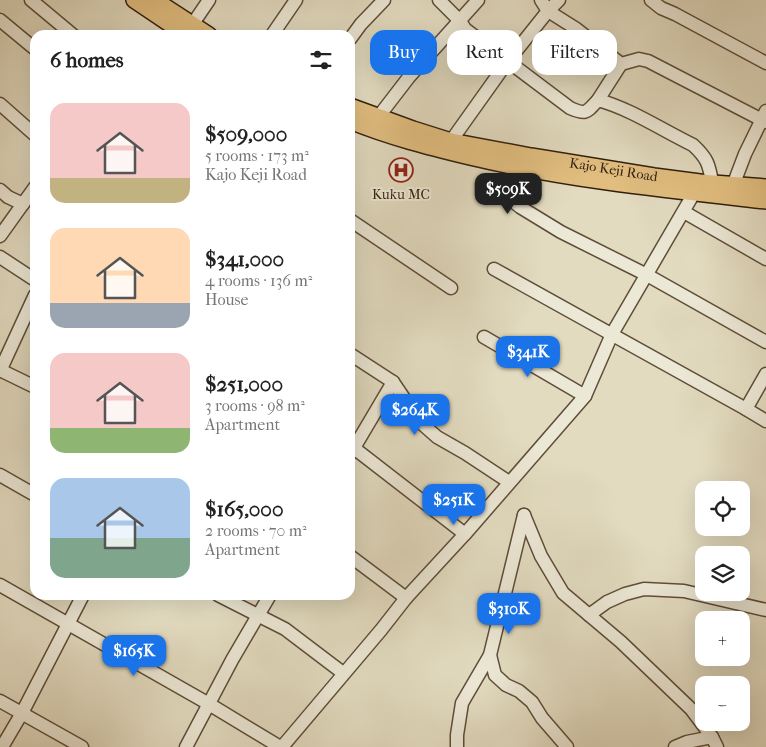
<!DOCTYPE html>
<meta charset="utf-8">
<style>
:root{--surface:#fff;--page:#f6f6f6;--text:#222;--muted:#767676;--accent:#1a73e8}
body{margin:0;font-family:"IM FELL French Canon",serif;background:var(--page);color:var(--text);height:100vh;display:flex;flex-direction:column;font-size:19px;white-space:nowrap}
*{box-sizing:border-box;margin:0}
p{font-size:16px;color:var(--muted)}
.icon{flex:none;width:28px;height:28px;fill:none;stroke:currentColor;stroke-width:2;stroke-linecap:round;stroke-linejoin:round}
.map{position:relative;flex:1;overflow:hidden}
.sheet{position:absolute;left:30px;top:30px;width:325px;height:570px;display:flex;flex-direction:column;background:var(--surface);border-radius:15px;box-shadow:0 5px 20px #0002}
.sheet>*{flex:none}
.hud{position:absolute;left:370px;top:30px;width:320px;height:45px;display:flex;gap:10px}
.controls{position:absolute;left:695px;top:481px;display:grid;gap:10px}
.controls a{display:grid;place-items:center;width:55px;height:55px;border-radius:10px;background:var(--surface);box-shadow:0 5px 20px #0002;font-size:25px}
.price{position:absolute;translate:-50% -42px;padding:0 11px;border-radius:10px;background:var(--accent);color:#fff;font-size:16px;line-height:32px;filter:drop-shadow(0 1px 2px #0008)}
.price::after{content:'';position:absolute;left:50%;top:30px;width:15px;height:11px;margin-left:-8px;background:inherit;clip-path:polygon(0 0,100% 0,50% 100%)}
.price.selected{background:#222;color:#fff}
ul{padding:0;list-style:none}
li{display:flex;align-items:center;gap:15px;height:125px;padding:0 20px}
li span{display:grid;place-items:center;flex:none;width:140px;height:100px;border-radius:15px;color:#555}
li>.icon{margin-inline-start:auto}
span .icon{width:60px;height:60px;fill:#fffc;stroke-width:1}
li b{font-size:21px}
h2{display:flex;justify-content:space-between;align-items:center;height:60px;padding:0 20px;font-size:21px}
.tag{padding:0 18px;border-radius:15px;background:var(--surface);box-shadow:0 5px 20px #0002;font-size:18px;line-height:45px}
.tag.selected{background:var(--accent);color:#fff}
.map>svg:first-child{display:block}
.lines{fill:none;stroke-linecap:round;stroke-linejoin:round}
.minor-casing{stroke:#5e4d39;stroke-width:15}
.major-casing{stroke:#321e0c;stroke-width:18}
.minor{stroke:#ece8d6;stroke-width:12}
.major{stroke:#e1be80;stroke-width:15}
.labels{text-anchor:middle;stroke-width:4;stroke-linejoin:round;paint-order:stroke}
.street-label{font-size:14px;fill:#321e0c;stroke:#ece8d6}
.poi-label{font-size:14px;fill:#321e0c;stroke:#ece8d6}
</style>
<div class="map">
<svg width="766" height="747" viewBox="0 0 766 747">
<rect width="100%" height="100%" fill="#e2dbc0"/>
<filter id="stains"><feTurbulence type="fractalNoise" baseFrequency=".004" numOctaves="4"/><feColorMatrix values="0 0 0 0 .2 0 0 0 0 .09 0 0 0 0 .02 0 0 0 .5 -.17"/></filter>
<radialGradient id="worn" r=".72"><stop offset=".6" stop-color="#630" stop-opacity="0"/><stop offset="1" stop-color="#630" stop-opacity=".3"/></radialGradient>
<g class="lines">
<g class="minor-casing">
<g id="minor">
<path d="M31 0 73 35"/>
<path d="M439 0 460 21 465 29 570 108C586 115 586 113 598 100 631 109 662 130 693 145 707 158 709 164 712 182"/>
<path d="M541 0 548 11 575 28 621 64 639 59 648 61 766 122"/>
<path d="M651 0 661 8 675 14 766 63"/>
<path d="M0 20 35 49"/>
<path d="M192 25 209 0"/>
<path d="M272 35 296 0"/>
<path d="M350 39 361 24 384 0"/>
<path d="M598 100 621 64"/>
<path d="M0 104 35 135"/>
<path d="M379 116 409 77 478 0"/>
<path d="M451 141 508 61 548 11 559 0"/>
<path d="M526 169 515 200V203L520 207 561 232 647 275 766 342"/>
<path d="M734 183 745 154 766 111"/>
<path d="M0 190 8 197 23 204"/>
<path d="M684 212 766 259"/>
<path d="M350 220 451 288"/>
<path d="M0 236 35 187"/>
<path d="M0 257 35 280"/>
<path d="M494 269 746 409 766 421"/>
<path d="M484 337 585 396"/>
<path d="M350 354 393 382 420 422 437 437 465 453 509 482"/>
<path d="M0 370 35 387"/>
<path d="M0 371 35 295"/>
<path d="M746 409 766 374"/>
<path d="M350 445 465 534"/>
<path d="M351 453 393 382"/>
<path d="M0 475 35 495"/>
<path d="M524 515 541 556 563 593 621 642 691 709 712 737 717 747"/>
<path d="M350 556 406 598"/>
<path d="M0 585 209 704 280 747"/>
<path d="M218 595 285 629 343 673"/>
<path d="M589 615 607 602 625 594 644 589 684 591 766 610"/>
<path d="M490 655 495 675 506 685 519 691 532 702 542 718 567 747"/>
<path d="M0 701 82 747"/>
<path d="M2 747 22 713 83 595"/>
<path d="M186 747 232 660 270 595"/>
<path d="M282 747 381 630 406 598 465 534 585 396 612 334 694 193"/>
<path d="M457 747V735L462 703 490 655 524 515"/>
<path d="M675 747 687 742 712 737"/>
</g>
</g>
<g class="major-casing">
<g id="major">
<path d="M134 0 186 35"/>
<path d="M155 0 209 35"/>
<path id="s1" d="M350 106 413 129 451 141 531 156 654 176 700 182 766 187"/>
<path d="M350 121C389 137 429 147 470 157 567 180 667 190 766 201"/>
</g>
</g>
<use href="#minor" class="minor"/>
<use href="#major" class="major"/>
</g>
<defs>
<g id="hospital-ring" transform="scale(1.25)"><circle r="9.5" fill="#ece8d6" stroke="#8f2418" stroke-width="1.5"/><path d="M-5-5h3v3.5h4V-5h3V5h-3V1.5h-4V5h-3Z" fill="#8f2418"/></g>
</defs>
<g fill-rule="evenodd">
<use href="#hospital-ring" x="401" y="170"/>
</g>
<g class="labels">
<g class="street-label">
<text dy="5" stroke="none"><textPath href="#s1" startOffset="272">Kajo Keji Road</textPath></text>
</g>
<g class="poi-label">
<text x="401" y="199">Kuku MC</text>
</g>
</g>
<rect width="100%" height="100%" filter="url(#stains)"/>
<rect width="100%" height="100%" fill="url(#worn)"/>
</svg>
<div class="controls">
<a><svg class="icon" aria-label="locate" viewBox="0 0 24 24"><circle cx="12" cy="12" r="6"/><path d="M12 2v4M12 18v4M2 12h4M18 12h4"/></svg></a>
<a><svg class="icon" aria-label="layers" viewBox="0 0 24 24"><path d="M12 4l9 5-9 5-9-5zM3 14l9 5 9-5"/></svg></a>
<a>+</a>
<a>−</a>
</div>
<b class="price selected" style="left:508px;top:215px">$509K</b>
<b class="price" style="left:528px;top:378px">$341K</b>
<b class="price" style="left:415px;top:436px">$264K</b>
<b class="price" style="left:454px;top:526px">$251K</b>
<b class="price" style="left:509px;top:635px">$310K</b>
<b class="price" style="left:134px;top:677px">$165K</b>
<div class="hud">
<a class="tag selected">Buy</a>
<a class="tag">Rent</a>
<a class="tag">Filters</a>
</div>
<section class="sheet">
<h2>6 homes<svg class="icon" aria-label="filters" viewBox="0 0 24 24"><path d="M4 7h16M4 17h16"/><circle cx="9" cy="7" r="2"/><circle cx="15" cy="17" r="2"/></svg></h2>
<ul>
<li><span style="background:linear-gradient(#f6c9c9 75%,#c2b280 0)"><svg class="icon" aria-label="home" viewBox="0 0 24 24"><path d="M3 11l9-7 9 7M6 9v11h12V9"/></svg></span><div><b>$509,000</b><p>5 rooms · 173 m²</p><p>Kajo Keji Road</p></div></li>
<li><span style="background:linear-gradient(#ffd9b3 75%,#9aa5b1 0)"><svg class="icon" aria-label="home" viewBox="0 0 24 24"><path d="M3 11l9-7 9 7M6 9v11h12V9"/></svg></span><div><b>$341,000</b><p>4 rooms · 136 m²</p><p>House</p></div></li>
<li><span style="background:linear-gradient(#f6c9c9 75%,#8fb573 0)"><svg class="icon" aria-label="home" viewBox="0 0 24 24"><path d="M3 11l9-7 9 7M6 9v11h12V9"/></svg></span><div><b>$251,000</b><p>3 rooms · 98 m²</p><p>Apartment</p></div></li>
<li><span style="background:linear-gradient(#a9c7e8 60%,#7fa58c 0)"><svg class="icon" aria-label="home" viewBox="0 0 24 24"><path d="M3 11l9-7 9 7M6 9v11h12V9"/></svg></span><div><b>$165,000</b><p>2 rooms · 70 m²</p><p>Apartment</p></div></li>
</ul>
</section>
</div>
